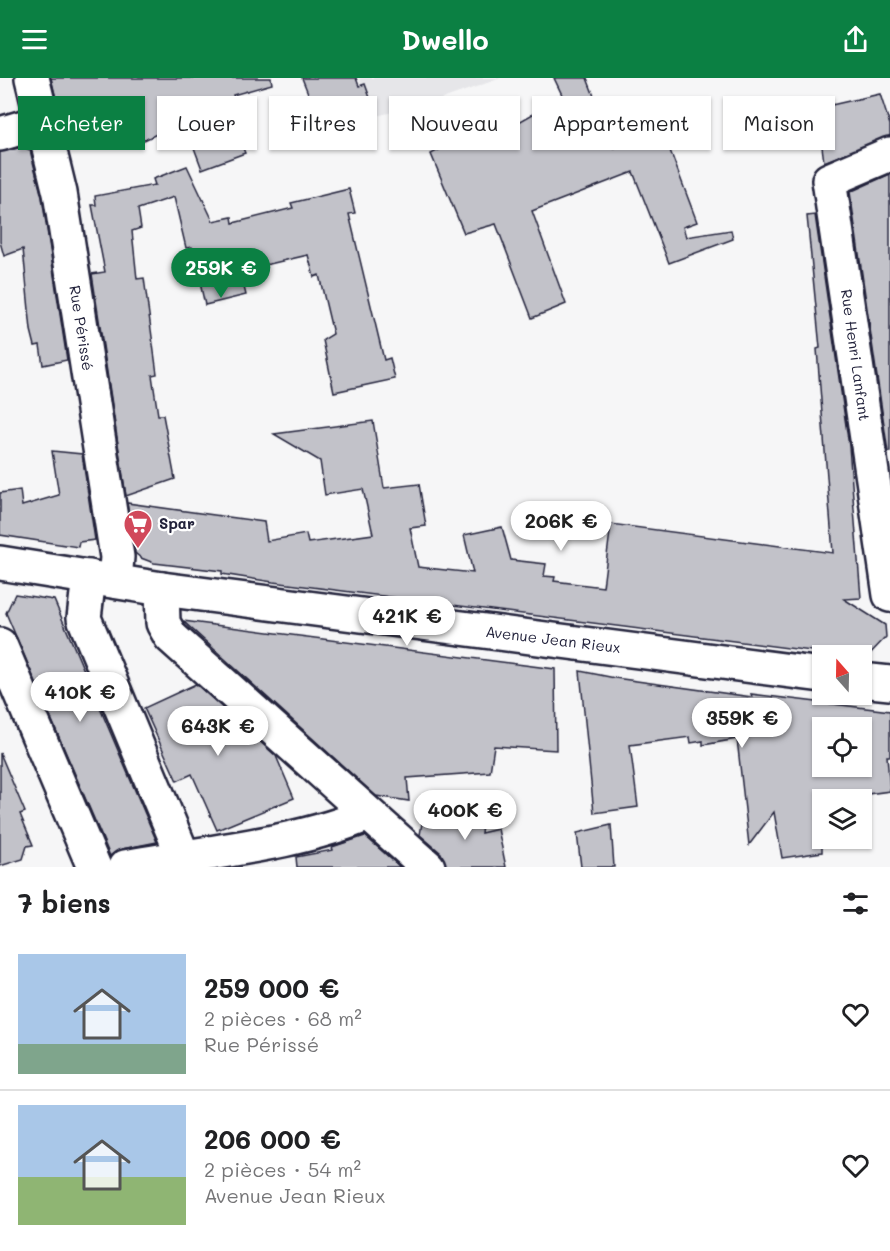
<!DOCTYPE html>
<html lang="fr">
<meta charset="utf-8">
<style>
:root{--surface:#fff;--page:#f2f2f2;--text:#202124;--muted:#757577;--line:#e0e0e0;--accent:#0b8043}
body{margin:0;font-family:Mali,sans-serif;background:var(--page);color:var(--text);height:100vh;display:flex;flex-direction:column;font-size:22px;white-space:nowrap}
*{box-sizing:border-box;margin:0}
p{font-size:20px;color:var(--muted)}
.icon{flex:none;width:33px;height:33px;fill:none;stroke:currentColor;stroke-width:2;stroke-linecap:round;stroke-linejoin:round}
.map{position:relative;height:789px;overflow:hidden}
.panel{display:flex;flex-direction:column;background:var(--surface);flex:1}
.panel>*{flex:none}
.hud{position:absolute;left:18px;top:18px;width:855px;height:54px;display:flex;gap:12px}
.needle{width:39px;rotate:340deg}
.buttons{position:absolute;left:812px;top:567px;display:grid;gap:12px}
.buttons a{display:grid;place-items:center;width:60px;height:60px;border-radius:0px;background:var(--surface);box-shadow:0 2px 4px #0004;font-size:30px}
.price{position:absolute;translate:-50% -51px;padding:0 14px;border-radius:21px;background:#fff;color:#222;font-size:20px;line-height:39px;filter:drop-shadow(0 2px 3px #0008)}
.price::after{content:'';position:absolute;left:50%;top:36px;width:18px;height:14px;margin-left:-9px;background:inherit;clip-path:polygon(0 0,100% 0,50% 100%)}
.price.on{background:var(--accent);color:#fff}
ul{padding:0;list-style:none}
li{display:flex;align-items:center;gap:18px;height:150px;padding:0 18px}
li+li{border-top:2px solid var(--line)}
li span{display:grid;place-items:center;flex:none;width:168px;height:120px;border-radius:0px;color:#555}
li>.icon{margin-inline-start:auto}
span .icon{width:72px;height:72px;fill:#fffc;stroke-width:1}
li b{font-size:26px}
h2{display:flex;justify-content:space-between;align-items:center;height:72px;padding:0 18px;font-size:26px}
.tag{padding:0 21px;border-radius:0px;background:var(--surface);box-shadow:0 2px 4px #0004;font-size:21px;line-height:54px}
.tag.on{background:var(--accent);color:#fff}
header{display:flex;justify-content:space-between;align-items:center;height:78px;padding:0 18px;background:var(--accent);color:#fff;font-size:27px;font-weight:800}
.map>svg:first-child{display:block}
.built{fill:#e6e6e9}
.building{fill:#c2c2c9;stroke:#22223b;stroke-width:1.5;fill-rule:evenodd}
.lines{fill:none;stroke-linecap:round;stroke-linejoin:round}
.minor-casing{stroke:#22223b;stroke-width:38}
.major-casing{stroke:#22223b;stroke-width:38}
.minor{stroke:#fff;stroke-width:33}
.major{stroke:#fff;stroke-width:33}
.labels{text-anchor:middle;stroke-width:4.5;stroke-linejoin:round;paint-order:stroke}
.street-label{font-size:15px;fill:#22223b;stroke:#fff}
.poi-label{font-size:15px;font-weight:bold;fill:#22223b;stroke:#fff;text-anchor:start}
</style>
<header><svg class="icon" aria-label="menu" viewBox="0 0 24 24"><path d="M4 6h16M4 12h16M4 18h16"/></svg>Dwello<svg class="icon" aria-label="share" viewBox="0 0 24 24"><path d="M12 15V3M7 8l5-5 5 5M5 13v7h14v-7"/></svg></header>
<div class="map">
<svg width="890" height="789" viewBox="0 0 890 789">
<rect width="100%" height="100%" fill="#f6f6f7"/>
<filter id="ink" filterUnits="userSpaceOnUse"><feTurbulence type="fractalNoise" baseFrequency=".0167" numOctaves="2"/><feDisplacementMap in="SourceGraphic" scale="12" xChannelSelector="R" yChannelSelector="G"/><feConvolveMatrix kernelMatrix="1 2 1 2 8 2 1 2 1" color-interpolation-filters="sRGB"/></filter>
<g filter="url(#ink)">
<path class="built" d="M359 0H501L431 25 376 38 365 5 361 6Z"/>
<g class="building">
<path d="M51 0H271L272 6 233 17 250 62 241 65 245 75 202 91 184 43 140 64 136 58 114 68 105 47 67 65Z"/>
<path d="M302 0H356L359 8 365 6 377 39 329 56 325 46 321 48Z"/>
<path d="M554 0H587L614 70 662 51 697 144 683 149 686 159 731 152 733 161 669 185 633 94 532 133 566 226 532 240 496 146 464 155 431 76 469 56 517 40 519 44 563 19Z"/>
<path d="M880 16 890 47V58L824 84 820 53 794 55 792 36Z"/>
<path d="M23 69 30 72 42 119 67 282 43 287 40 267 35 268 31 252 23 171 4 178 0 164V74Z"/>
<path d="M187 88 213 143 232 139 233 145 293 130 291 125 349 111 355 135 349 136 384 282 390 280 395 301 334 314 323 262 333 256 319 197 314 199 308 177 240 193 246 217 205 227 192 169 186 170 174 119 138 131 141 150 132 153 137 201 144 200 157 296 152 297 158 337H163L175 401 126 418 92 196 105 194 92 127H96L95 118 155 107 153 101Z"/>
<path d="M890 96V374H888L850 114Z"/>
<path d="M815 137 849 368 861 520 844 521 885 547 886 559 866 580 273 504 222 496V493L154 485 141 480 135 475 127 425 264 444 267 463 306 456 308 465 373 456 363 411 325 417 320 383 274 356 373 343 384 410 419 406 426 448 410 450 418 489 473 495 464 457 502 449 511 482 546 486 544 498 555 499 554 503 603 509 611 446 833 475 817 271 820 270 807 138Z"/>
<path d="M52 373 82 376 95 462 79 464 78 469 0 457V415L20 412 22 428 59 417Z"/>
<path d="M15 516 54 522 157 764 122 771 110 778 6 535Z"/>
<path d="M183 543 555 591 556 672 494 668 490 694 407 700 409 723 376 718Z"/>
<path d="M580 593 615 600 752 619 751 616 890 633V678H887L890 713 822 722V774L782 780 774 734 749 767 737 661 703 667V663L691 665 690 659 630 667 638 729 594 735ZM822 650H861V688H822Z"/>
<path d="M196 606 276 678 294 720 217 752 192 696 177 703 144 630Z"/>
<path d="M0 675 25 734 20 736 33 767 27 768 23 781 0 788Z"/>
<path d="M484 731 481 755 498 751 506 789H446L441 775 420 757 422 745Z"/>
<path d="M611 747 614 789H581L577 755Z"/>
<path d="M365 758 400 789H297L296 779 333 772 332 769Z"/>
</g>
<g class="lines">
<g class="minor-casing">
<g id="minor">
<path d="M32 0 60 115 117 479 115 503"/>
<path d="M0 56 44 43"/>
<path d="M890 76 829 102 890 517"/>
<path d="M89 499 84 540 183 778"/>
<path d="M162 511 163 545 171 559 428 789"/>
<path d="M0 567 94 789"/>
<path d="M125 789C203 774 297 767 368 736"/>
</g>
</g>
<g class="major-casing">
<g id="major">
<path d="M0 485 162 511 822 597"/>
<path d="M861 602 890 605"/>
</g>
</g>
<use href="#minor" class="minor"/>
<use href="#major" class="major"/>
</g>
</g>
<defs>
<g id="supermarket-pin" transform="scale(1.5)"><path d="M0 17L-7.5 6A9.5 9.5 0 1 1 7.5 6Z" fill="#d1495b" stroke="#fff"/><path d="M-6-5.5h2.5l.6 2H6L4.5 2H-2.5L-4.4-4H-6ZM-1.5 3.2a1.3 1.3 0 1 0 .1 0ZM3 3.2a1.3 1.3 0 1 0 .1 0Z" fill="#fff"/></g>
</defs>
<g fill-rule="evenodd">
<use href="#supermarket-pin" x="138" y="446"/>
</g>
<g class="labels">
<g class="street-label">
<text transform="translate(81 250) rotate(81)" y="5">Rue Périssé</text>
<text transform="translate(855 277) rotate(82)" y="5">Rue Henri Lanfant</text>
<text transform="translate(553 562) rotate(7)" y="5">Avenue Jean Rieux</text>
</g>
<g class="poi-label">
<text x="159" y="451">Spar</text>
</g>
</g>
</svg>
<div class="buttons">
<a><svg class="needle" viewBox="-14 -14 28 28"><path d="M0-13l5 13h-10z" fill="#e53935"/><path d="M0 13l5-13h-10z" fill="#757577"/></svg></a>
<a><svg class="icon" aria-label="locate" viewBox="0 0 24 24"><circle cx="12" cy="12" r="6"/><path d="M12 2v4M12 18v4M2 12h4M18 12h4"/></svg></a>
<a><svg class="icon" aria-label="layers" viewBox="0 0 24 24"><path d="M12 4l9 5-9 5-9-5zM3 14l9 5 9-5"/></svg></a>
</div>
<b class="price on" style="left:221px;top:221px">259K €</b>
<b class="price" style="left:561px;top:474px">206K €</b>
<b class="price" style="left:407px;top:569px">421K €</b>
<b class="price" style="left:80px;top:645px">410K €</b>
<b class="price" style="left:742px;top:671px">359K €</b>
<b class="price" style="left:218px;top:679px">643K €</b>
<b class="price" style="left:465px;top:763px">400K €</b>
<div class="hud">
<a class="tag on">Acheter</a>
<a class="tag">Louer</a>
<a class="tag">Filtres</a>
<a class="tag">Nouveau</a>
<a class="tag">Appartement</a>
<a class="tag">Maison</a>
</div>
</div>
<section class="panel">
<h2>7 biens<svg class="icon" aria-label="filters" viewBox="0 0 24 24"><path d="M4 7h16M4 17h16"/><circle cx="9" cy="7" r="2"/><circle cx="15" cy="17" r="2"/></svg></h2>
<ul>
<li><span style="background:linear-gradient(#a9c7e8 75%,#7fa58c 0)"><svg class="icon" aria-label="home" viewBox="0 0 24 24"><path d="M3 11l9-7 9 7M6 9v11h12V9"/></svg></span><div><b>259 000 €</b><p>2 pièces · 68 m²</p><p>Rue Périssé</p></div><svg class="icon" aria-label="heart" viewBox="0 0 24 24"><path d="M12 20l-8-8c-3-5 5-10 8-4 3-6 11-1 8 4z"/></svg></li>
<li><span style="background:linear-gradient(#a9c7e8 60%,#8fb573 0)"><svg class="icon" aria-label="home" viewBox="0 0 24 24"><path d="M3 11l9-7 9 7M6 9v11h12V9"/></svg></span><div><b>206 000 €</b><p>2 pièces · 54 m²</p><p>Avenue Jean Rieux</p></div><svg class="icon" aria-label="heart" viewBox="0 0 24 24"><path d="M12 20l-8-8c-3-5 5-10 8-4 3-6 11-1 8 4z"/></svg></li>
</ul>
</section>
